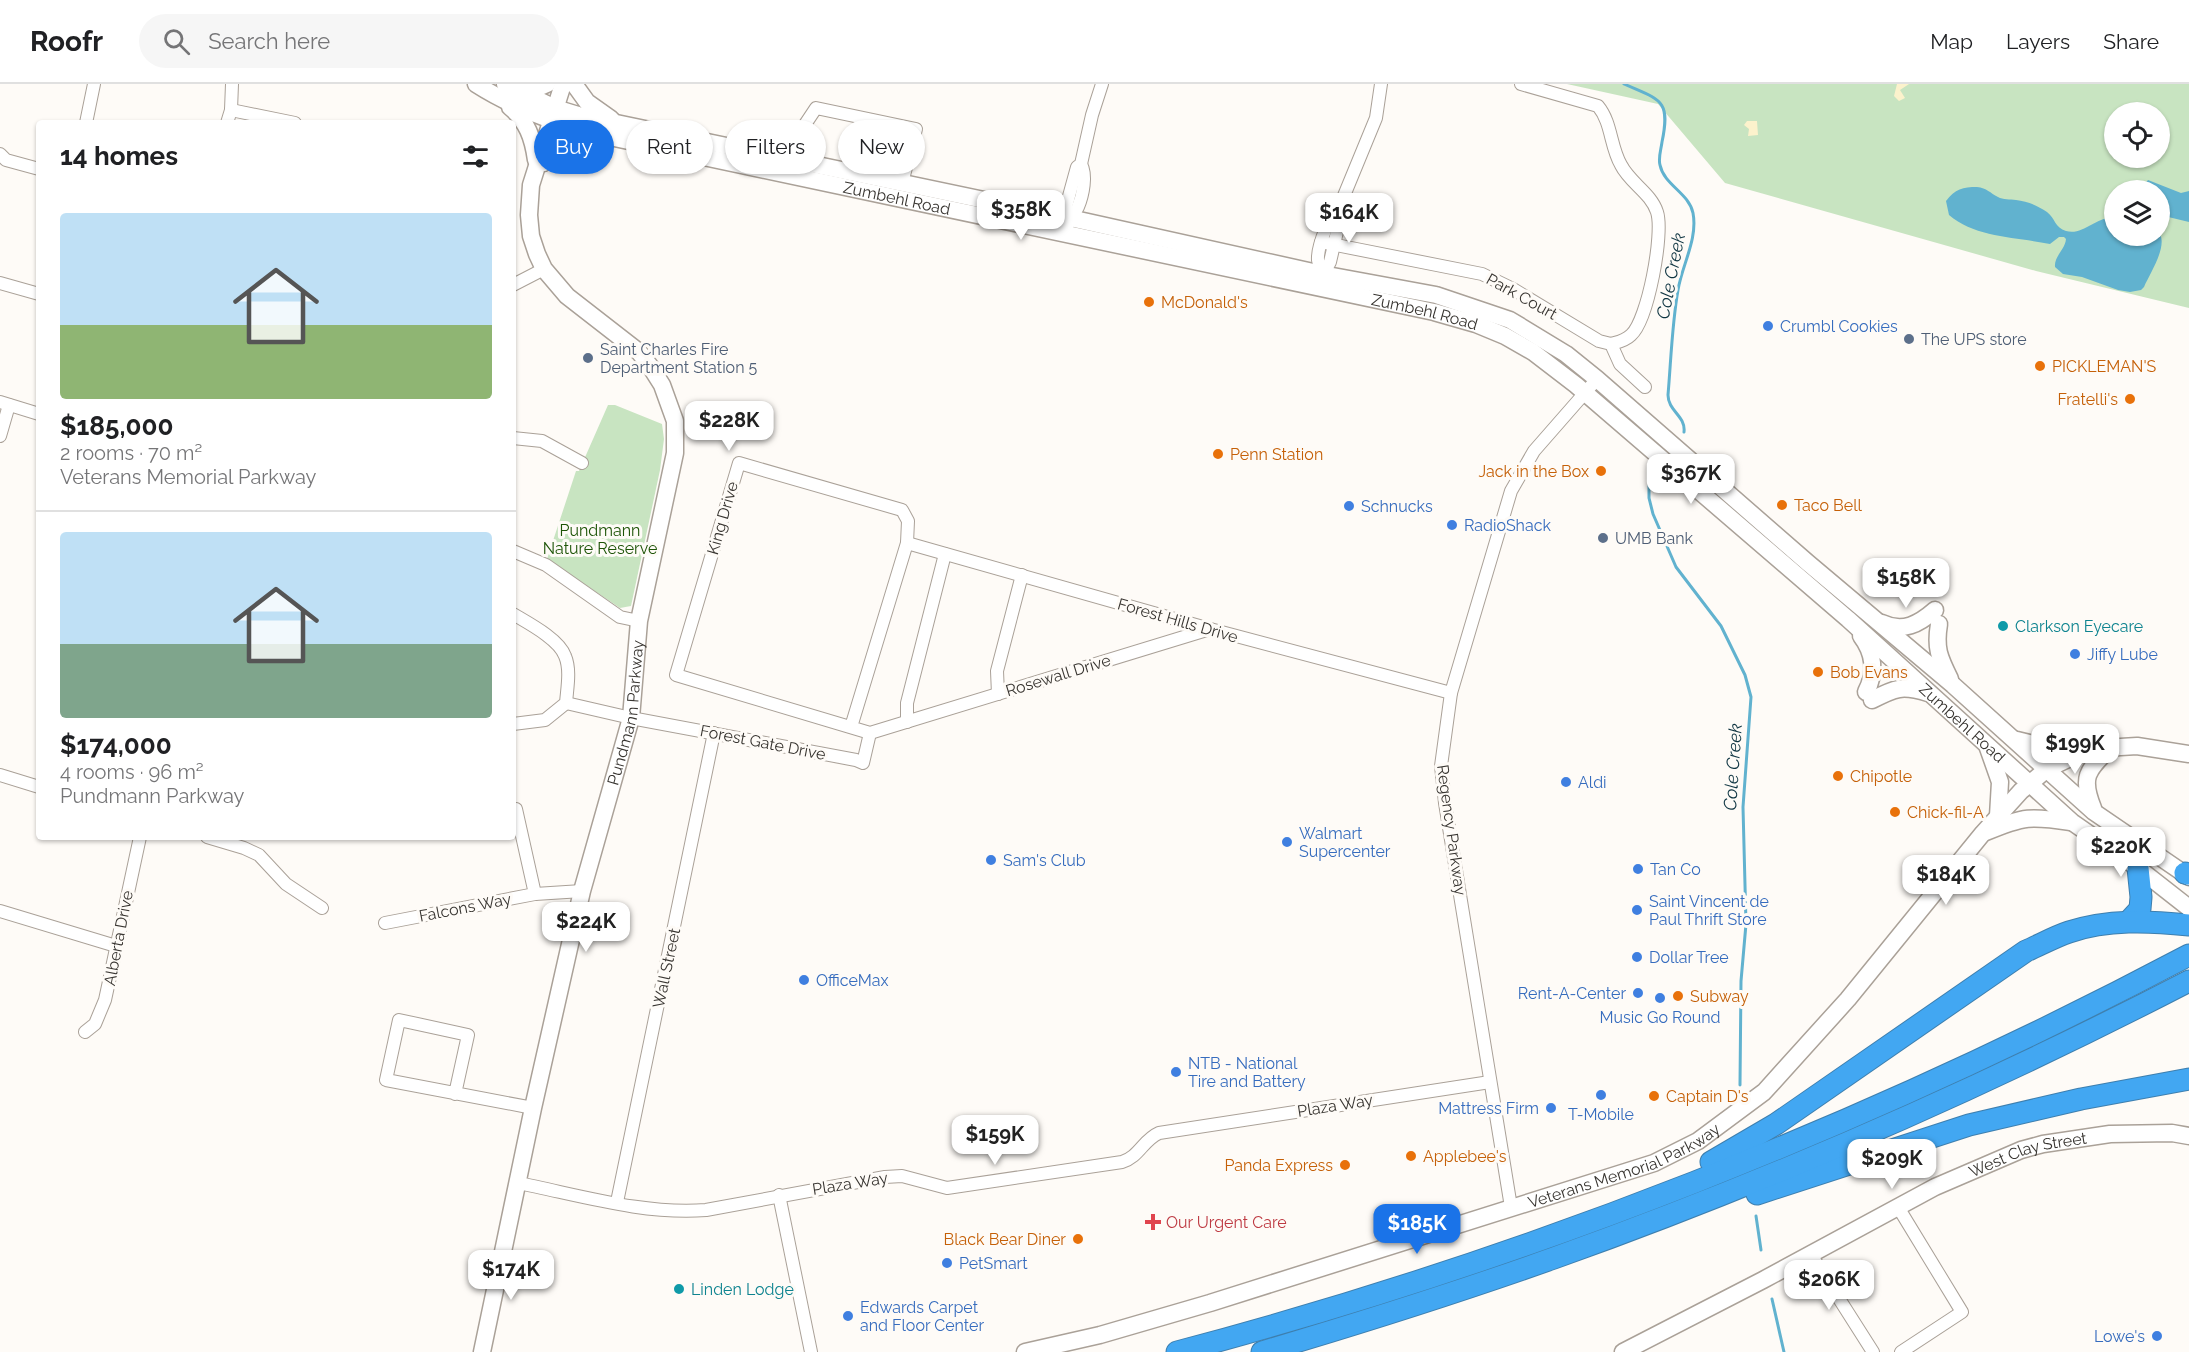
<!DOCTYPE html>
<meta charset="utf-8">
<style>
:root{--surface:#fff;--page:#f6f6f6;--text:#202124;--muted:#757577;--line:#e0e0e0;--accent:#1a73e8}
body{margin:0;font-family:Raleway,sans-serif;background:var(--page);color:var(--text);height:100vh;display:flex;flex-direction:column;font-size:22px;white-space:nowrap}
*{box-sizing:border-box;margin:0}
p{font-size:20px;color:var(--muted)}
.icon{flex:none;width:33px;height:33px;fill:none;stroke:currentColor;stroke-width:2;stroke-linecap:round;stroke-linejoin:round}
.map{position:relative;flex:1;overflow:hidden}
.side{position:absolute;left:36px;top:36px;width:480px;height:720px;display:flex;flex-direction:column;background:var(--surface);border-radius:6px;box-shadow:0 2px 4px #0004}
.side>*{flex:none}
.banner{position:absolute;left:534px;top:36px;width:570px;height:54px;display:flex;gap:12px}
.tools{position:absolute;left:2104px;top:18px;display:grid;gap:12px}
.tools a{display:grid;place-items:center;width:66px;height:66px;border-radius:50%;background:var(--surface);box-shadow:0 2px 4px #0004;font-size:30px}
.price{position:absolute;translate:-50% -51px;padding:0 14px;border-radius:12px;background:#fff;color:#222;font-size:20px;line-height:39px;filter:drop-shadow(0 2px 3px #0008)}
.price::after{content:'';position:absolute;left:50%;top:36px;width:18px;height:14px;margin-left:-9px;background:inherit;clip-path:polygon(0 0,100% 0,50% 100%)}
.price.active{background:var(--accent);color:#fff}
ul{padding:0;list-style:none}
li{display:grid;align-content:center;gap:12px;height:318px;padding:0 24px}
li+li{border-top:2px solid var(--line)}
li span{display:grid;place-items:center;height:186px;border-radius:6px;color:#555}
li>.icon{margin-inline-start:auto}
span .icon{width:108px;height:108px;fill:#fffc;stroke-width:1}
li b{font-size:26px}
h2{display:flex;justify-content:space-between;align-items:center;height:72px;padding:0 24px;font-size:26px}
.chip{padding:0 21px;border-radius:27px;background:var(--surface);box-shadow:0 2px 4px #0004;font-size:21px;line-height:54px}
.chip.active{background:var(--accent);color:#fff}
header{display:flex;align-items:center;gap:36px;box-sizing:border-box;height:84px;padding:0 30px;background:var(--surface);border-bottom:2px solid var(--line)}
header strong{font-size:28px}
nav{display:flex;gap:33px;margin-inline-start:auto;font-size:21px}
.search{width:420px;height:54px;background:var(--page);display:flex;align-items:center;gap:15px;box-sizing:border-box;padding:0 21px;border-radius:33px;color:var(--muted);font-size:22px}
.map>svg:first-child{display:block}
.green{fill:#c8e4c1;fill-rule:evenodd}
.sand{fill:#fcf2cc}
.water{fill:#61b2cf}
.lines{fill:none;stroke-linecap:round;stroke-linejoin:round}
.stream{stroke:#61b2cf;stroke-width:3}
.street-casing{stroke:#aaa198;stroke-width:14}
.secondary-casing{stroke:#aaa198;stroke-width:19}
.highway-casing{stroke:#3e7fae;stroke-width:23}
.street{stroke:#fff;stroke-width:12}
.secondary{stroke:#fff;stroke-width:16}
.highway{stroke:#42a7f2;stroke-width:21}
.food-dot{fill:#e8710a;stroke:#fefbf7;stroke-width:2}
.shop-dot{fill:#3f7fe0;stroke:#fefbf7;stroke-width:2}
.service-dot{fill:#5c6f8a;stroke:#fefbf7;stroke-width:2}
.culture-dot{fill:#0f9aa8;stroke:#fefbf7;stroke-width:2}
.health-dot{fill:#e0444e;stroke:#fefbf7;stroke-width:2}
.labels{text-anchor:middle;stroke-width:6;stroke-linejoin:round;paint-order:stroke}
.street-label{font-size:16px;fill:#383531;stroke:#fefbf7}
.food-label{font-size:16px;fill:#c56008;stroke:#fefbf7;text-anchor:start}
.shop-label{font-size:16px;fill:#366cbe;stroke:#fefbf7;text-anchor:start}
.service-label{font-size:16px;fill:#4e5e75;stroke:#fefbf7;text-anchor:start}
.park-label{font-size:16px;fill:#1d5407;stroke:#fefbf7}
.culture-label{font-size:16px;fill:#0d838f;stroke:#fefbf7;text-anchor:start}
.health-label{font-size:16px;fill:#be3a42;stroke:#fefbf7;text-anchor:start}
.water-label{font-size:18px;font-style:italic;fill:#0e3441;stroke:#fefbf7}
</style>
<header>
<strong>Roofr</strong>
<div class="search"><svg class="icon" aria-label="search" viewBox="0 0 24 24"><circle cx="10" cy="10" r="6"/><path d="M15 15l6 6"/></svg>Search here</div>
<nav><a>Map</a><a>Layers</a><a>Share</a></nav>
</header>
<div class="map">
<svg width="2189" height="1268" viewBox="0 0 2189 1268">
<rect width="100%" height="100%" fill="#fefbf7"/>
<g class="green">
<path d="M1567 0H2189V224L2036 187 1725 99 1658 20ZM2115 28H2160V74H2115ZM2115 106H2160V152H2115Z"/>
<path d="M608 321H615L662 340 664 355 660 386 631 522 620 524 547 475 576 387H579Z"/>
</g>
<g class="sand">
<path d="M1897 0H1909L1900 6 1905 14 1899 17 1894 12Z"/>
<path d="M1747 37H1757L1758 51 1748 52 1749 45 1744 41Z"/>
</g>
<g class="water">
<path d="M2148 96 2181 109 2189 107V138L2160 131V106H2140Z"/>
<path d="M1977 103C1987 104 1990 109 1998 113 2003 116 2010 115 2016 116 2027 117 2038 122 2047 128 2055 134 2055 144 2066 147 2084 152 2097 131 2115 134V152H2160V150C2167 164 2150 189 2144 203L2141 206 2130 208 2118 206 2082 193 2063 190 2055 183C2054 172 2065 166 2066 155L2064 153H2059L2050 160C2017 153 1976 154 1949 131L1946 117C1955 105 1963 103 1977 103Z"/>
</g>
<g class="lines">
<g class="stream">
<path d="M1624 0C1660 16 1671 15 1662 58 1661 66 1658 74 1660 81 1664 101 1689 109 1693 129 1698 155 1682 181 1678 206 1672 240 1671 276 1668 311 1668 327 1686 332 1684 348"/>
<path d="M1652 394 1649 402V414L1653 430 1676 483 1721 542 1745 591 1751 613 1743 723 1746 840 1741 897 1740 1001"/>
<path d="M1756 1132 1761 1166"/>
<path d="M1772 1215 1784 1268"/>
</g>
<g class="street-casing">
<g id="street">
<path d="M1521 0 1598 22C1612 39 1610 62 1621 81 1630 99 1651 109 1657 128 1664 149 1648 236 1631 251 1625 257 1618 258 1611 260"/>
<path d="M231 26 295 39"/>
<path d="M86 39 94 0"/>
<path d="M227 39 231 26 232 0"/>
<path d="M0 70 6 76 39 85"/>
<path d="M787 83 796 54 816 24 916 45 902 99"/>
<path d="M1070 134 1066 123 1077 83 1081 80 1092 31 1102 0"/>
<path d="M1068 140C1070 133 1075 130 1078 123 1083 111 1087 91 1081 80"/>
<path d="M1321 158 1482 190 1513 205 1599 257 1611 260 1620 280 1645 303"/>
<path d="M1322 190C1321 186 1319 181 1318 176 1317 162 1331 128 1341 119L1376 34 1381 0"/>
<path d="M1321 195 1330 178 1342 126"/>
<path d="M0 199 39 210"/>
<path d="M513 201 544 185"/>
<path d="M0 318 39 330"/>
<path d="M0 352 9 321"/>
<path d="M513 354 542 357 582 379"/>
<path d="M907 459 1210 545 1451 609"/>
<path d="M513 467 546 481 620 533 639 537"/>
<path d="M513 530C528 539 559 555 565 572 571 586 567 605 566 619L545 636 513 640"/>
<path d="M998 610 997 587 1022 491"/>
<path d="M566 619 631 634 856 676 863 679 870 649"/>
<path d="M907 638V619L945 470"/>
<path d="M851 643 907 459 908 437 902 426 739 379 676 591 870 649 1210 545"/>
<path d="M0 691 39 703"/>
<path d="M516 725 535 810"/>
<path d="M207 753 244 764 259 771 286 800 322 824"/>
<path d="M0 827 116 862"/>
<path d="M385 839 535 810 582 807"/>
<path d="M85 948 95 940 105 916 140 753"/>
<path d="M455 1010 468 951 399 936 386 996 533 1024"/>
<path d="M518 1099C579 1111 644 1131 706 1126L885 1093 902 1092 947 1104 1122 1078C1139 1073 1143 1056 1159 1049L1490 998"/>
<path d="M779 1111 811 1268"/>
<path d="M617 1118 714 649"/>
<path d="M1511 1123 1445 719 1441 682 1451 609 1511 407 1534 367 1597 295"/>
<path d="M1898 1123 1962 1228 1901 1268"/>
<path d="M1810 1169 1873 1268"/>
</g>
</g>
<g class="secondary-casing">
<g id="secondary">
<path id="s1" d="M476 0C512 23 551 37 591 49L1434 228 1476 240 1505 252 1533 268 1576 301 1848 535 2072 738 2138 784 2189 824"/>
<path d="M505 0 555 24 578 31 1070 134 1322 190 1436 211 1510 236 1566 270 1597 295 1808 479 1953 601 2094 728 2189 793"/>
<path d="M574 0 587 18 611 35"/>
<path d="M519 7H531L547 0"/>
<path d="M510 23C527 37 533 54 536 76"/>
<path d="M544 79C555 59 564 51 589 50"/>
<path d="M1882 539C1903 549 1919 540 1935 526"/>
<path d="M1939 540C1935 564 1939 573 1950 595"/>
<path d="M1861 552C1874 569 1876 589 1866 608"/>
<path d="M1872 616C1895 604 1902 601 1928 609"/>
<path d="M2017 656 2050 664 2086 666"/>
<path d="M1988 664 2000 698 1998 732"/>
<path d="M2093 724C2080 692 2088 686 2111 663"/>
<path d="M1986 748C2024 732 2031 732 2071 738"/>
<path id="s2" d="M482 1268 533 1024 582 807 631 634 639 537 675 369V337L662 301 650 282 639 268 567 212 544 185 537 170 531 152 529 131 531 101 563 0"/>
<path id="s3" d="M1025 1268 1100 1251 1210 1219 1654 1079 1698 1057 1764 1008 1848 915 1983 749 2021 707 2047 685 2087 666 2104 664 2137 662 2189 670"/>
<path id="s4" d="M1623 1268 1763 1196 1935 1103 2021 1066 2043 1060 2110 1050 2172 1049 2189 1052"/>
</g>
</g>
<g class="highway-casing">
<g id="highway">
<path d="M2185 789 2189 790"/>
<path d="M2129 837 2140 825 2141 813 2138 784"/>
<path d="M1711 1078 1776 1040 2026 867C2040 861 2054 853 2069 848 2108 835 2149 837 2189 841"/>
<path d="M1757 1110 1969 1041 2081 1015 2189 995"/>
<path d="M1177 1268C1526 1176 1870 1040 2189 871"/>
<path d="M1262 1268C1360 1239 1458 1208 1554 1174 1772 1096 1984 1003 2189 897"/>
</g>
</g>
<use href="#street" class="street"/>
<use href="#secondary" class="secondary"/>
<use href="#highway" class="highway"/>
</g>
<g class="food-dot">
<circle cx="1149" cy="218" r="6"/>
<circle cx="2040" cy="282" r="6"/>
<circle cx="2130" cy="315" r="6"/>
<circle cx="1218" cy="370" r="6"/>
<circle cx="1601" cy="387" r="6"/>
<circle cx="1782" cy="421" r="6"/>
<circle cx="1818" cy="588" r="6"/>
<circle cx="1838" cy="692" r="6"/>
<circle cx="1895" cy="728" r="6"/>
<circle cx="1678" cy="912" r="6"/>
<circle cx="1654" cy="1012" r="6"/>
<circle cx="1411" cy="1072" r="6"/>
<circle cx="1345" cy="1081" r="6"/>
<circle cx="1078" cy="1155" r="6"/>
</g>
<g class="shop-dot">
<circle cx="1768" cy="242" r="6"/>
<circle cx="1349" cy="422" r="6"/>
<circle cx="1452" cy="441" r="6"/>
<circle cx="2075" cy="570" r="6"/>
<circle cx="1566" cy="698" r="6"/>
<circle cx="1287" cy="758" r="6"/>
<circle cx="991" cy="776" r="6"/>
<circle cx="1638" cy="785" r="6"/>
<circle cx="1637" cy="826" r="6"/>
<circle cx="1637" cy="873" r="6"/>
<circle cx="804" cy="896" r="6"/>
<circle cx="1638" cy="909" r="6"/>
<circle cx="1660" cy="914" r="6"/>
<circle cx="1176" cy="988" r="6"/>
<circle cx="1601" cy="1011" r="6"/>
<circle cx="1551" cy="1024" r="6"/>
<circle cx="947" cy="1179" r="6"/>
<circle cx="848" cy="1232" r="6"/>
<circle cx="2157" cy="1252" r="6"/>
</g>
<g class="service-dot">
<circle cx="1909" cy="255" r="6"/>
<circle cx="588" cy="274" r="6"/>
<circle cx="1603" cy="454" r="6"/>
</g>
<g class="culture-dot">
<circle cx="2003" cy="542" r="6"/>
<circle cx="679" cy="1205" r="6"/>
</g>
<path class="health-dot" d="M1150 1129h6v6h6v6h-6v6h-6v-6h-6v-6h6z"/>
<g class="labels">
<g class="street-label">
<text dy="6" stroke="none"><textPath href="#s1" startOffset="438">Zumbehl Road</textPath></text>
<text transform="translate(1522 212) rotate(29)" y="6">Park Court</text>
<text dy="6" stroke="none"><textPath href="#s1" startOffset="978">Zumbehl Road</textPath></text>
<text transform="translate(722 434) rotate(-74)" y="6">King Drive</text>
<text transform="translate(1178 536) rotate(16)" y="6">Forest Hills Drive</text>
<text transform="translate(1058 591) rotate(-17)" y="6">Rosewall Drive</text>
<text dy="6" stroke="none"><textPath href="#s2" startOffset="656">Pundmann Parkway</textPath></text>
<text dy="6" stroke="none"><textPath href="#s1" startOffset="1662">Zumbehl Road</textPath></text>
<text transform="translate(763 658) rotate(11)" y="6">Forest Gate Drive</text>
<text transform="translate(1452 746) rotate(82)" y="6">Regency Parkway</text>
<text transform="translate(465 823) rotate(-11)" y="6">Falcons Way</text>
<text transform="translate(118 854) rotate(-79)" y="6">Alberta Drive</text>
<text transform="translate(666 884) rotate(-78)" y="6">Wall Street</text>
<text transform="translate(1335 1021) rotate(-9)" y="6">Plaza Way</text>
<text dy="6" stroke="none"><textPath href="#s4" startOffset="452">West Clay Street</textPath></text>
<text dy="6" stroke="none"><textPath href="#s3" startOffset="628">Veterans Memorial Parkway</textPath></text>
<text transform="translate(850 1099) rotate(-9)" y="6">Plaza Way</text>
</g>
<g class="food-label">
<text x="1161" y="224">McDonald's</text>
<text x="2052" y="288">PICKLEMAN'S</text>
<text x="2118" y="321" text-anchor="end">Fratelli's</text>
<text x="1230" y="376">Penn Station</text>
<text x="1589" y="393" text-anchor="end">Jack in the Box</text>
<text x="1794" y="427">Taco Bell</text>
<text x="1830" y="594">Bob Evans</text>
<text x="1850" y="698">Chipotle</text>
<text x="1907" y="734">Chick-fil-A</text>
<text x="1690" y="918">Subway</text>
<text x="1666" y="1018">Captain D's</text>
<text x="1423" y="1078">Applebee's</text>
<text x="1333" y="1087" text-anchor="end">Panda Express</text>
<text x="1066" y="1161" text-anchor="end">Black Bear Diner</text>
</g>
<g class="shop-label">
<text x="1780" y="248">Crumbl Cookies</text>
<text x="1361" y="428">Schnucks</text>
<text x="1464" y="447">RadioShack</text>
<text x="2087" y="576">Jiffy Lube</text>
<text x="1578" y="704">Aldi</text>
<text x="1299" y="755">Walmart<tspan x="1299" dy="18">Supercenter</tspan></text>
<text x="1003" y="782">Sam's Club</text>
<text x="1650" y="791">Tan Co</text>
<text x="1649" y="823">Saint Vincent de<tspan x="1649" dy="18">Paul Thrift Store</tspan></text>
<text x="1649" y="879">Dollar Tree</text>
<text x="816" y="902">OfficeMax</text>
<text x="1626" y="915" text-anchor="end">Rent-A-Center</text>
<text x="1660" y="939" text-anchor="middle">Music Go Round</text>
<text x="1188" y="985">NTB - National<tspan x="1188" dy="18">Tire and Battery</tspan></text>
<text x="1539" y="1030" text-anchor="end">Mattress Firm</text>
<text x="1601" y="1036" text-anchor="middle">T-Mobile</text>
<text x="959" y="1185">PetSmart</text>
<text x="860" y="1229">Edwards Carpet<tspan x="860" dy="18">and Floor Center</tspan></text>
<text x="2145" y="1258" text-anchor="end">Lowe's</text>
</g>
<g class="service-label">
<text x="1921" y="261">The UPS store</text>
<text x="600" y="271">Saint Charles Fire<tspan x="600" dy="18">Department Station 5</tspan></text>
<text x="1615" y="460">UMB Bank</text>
</g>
<g class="park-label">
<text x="600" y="452">Pundmann<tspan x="600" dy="18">Nature Reserve</tspan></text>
</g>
<g class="culture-label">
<text x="2015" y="548">Clarkson Eyecare</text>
<text x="691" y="1211">Linden Lodge</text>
</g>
<g class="health-label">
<text x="1166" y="1144">Our Urgent Care</text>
</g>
<g class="water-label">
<text transform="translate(1671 192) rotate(-79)" y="6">Cole Creek</text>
<text transform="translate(1733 683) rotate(-86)" y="6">Cole Creek</text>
</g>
</g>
</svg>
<div class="tools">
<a><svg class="icon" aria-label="locate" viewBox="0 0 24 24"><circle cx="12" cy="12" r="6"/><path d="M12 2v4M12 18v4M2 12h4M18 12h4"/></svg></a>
<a><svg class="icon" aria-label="layers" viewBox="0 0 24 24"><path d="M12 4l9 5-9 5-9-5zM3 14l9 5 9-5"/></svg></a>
</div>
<b class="price" style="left:1021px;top:157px">$358K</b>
<b class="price" style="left:1349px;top:160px">$164K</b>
<b class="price" style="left:729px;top:368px">$228K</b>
<b class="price" style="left:1691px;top:421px">$367K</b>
<b class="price" style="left:1906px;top:525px">$158K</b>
<b class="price" style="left:2075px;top:691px">$199K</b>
<b class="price" style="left:2121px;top:794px">$220K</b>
<b class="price" style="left:1946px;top:822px">$184K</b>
<b class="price" style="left:586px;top:869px">$224K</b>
<b class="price" style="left:995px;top:1082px">$159K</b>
<b class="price" style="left:1892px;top:1106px">$209K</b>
<b class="price active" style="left:1417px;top:1171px">$185K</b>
<b class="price" style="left:511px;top:1217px">$174K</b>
<b class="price" style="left:1829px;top:1227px">$206K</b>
<div class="banner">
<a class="chip active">Buy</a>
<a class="chip">Rent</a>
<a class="chip">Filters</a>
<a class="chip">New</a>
</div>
<section class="side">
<h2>14 homes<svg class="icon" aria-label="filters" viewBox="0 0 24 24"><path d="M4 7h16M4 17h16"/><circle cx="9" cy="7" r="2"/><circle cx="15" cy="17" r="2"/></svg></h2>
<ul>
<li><span style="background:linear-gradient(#bfe0f5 60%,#8fb573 0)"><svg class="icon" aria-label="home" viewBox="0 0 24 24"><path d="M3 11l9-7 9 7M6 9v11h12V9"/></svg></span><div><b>$185,000</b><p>2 rooms · 70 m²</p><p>Veterans Memorial Parkway</p></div></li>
<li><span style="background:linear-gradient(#bfe0f5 60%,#7fa58c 0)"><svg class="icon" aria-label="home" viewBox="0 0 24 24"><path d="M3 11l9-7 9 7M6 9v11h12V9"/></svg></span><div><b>$174,000</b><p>4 rooms · 96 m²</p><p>Pundmann Parkway</p></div></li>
</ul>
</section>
</div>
